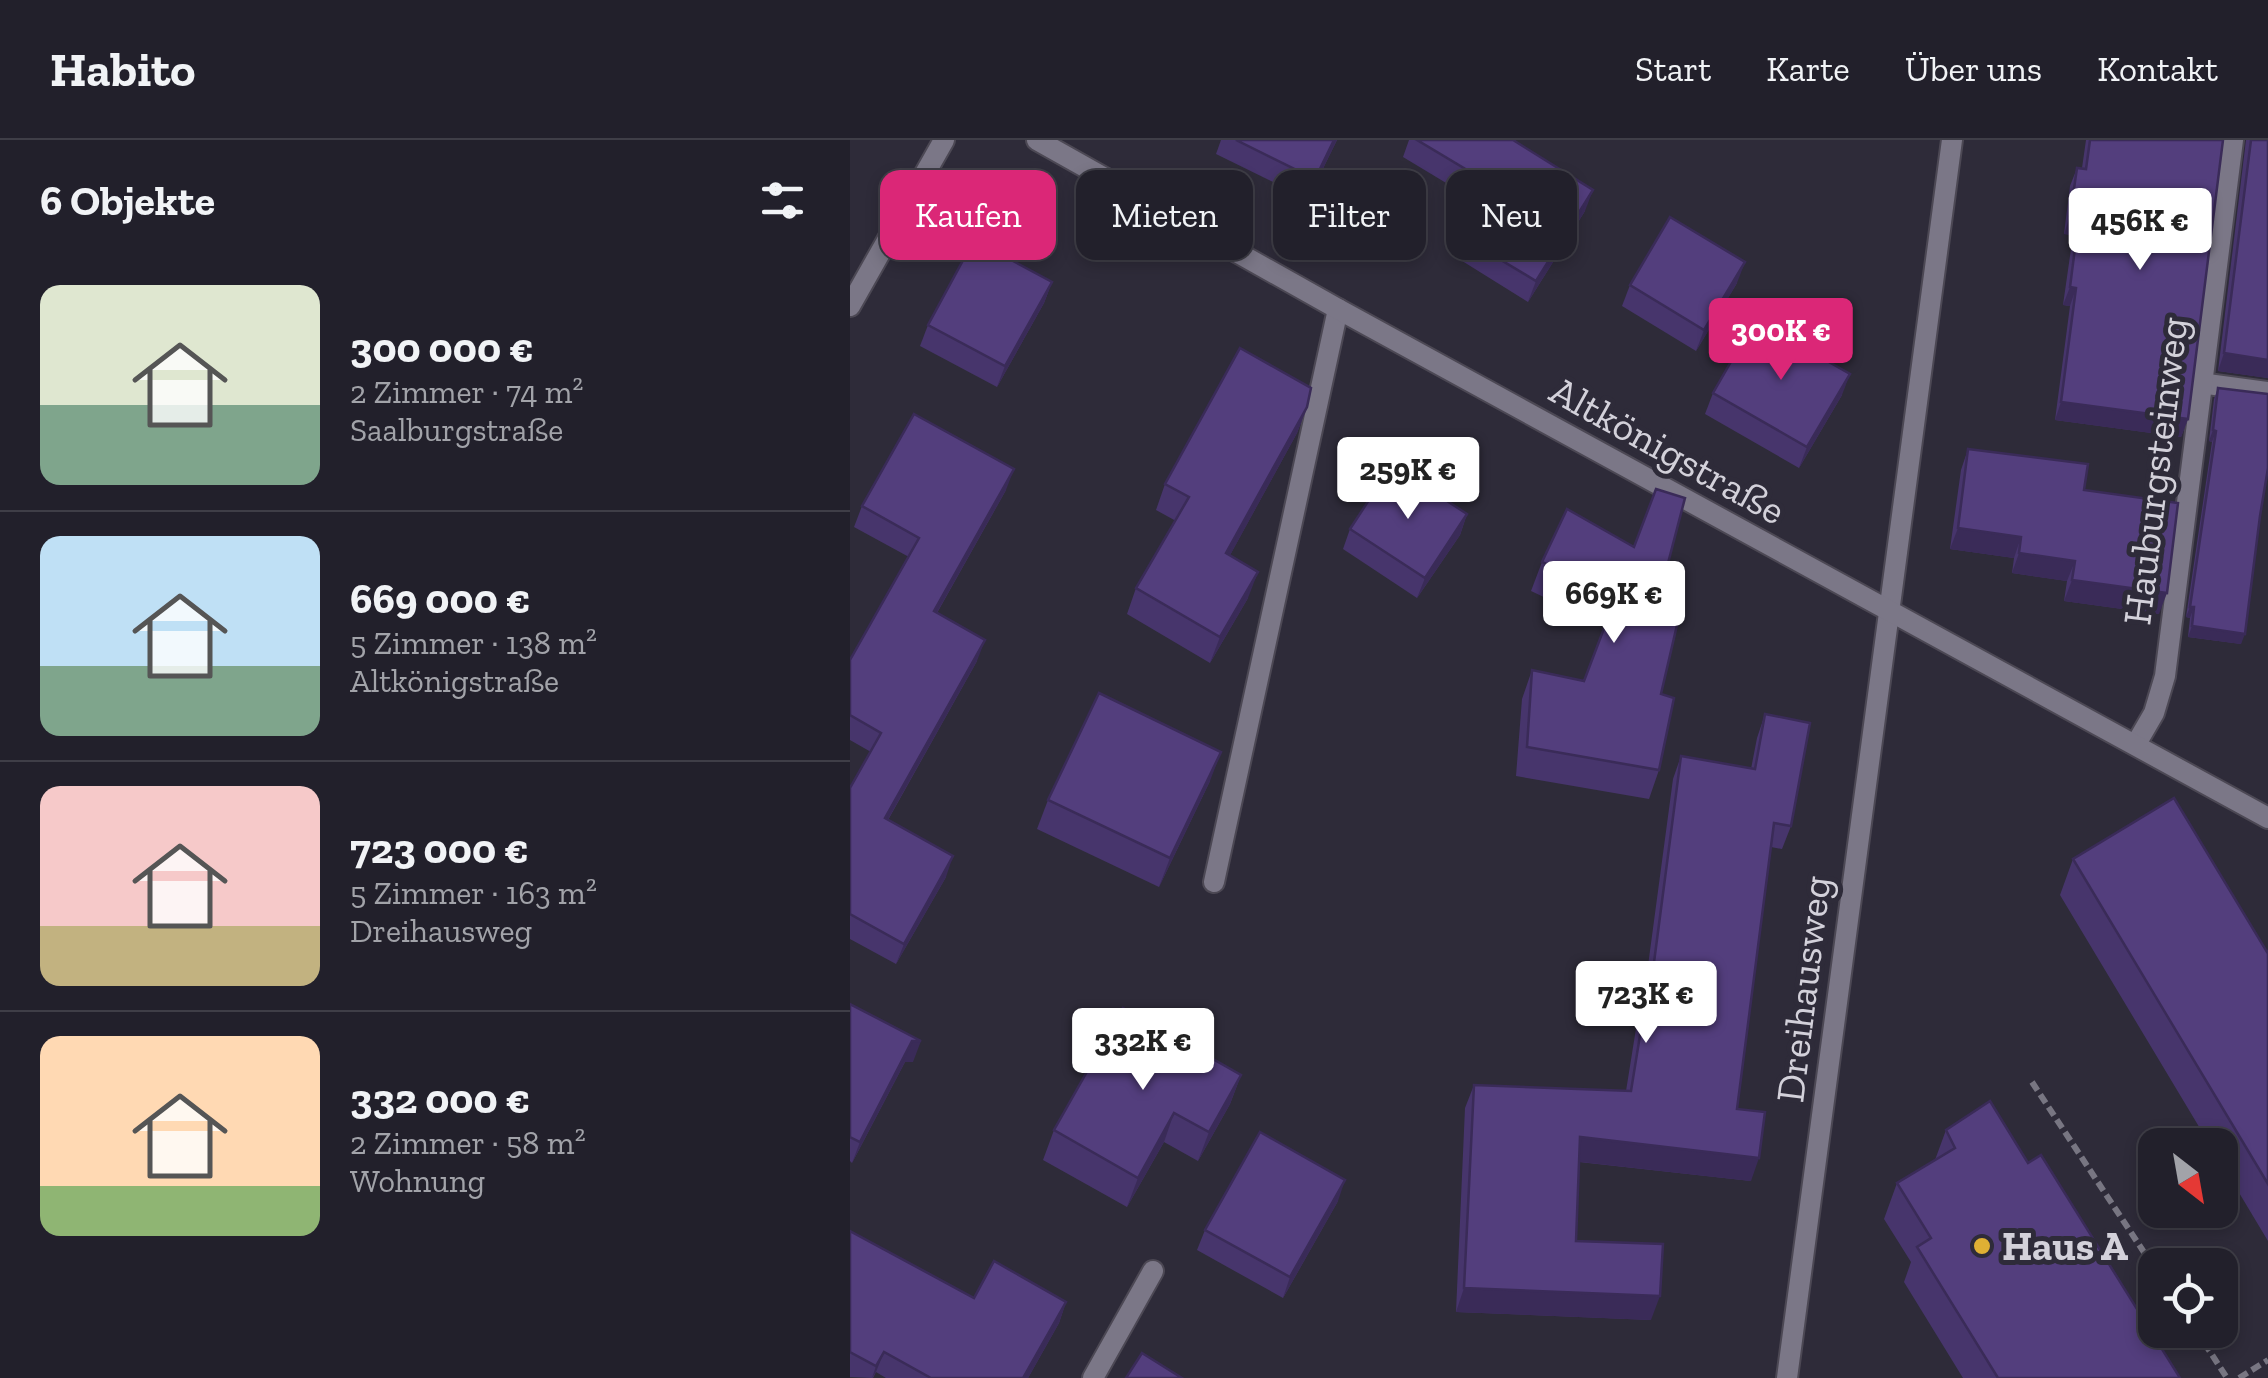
<!DOCTYPE html>
<html lang="de">
<meta charset="utf-8">
<style>
:root{--surface:#22202b;--page:#2e2d37;--text:#f1f3f6;--muted:#a2a3a9;--line:#3f3e47;--accent:#db2777}
body{margin:0;font-family:"Zilla Slab",serif;background:var(--page);color:var(--text);height:100vh;display:flex;flex-direction:column;font-size:38px;white-space:nowrap}
*{box-sizing:border-box;margin:0}
p{font-size:32px;color:var(--muted)}
.icon{flex:none;width:55px;height:55px;fill:none;stroke:currentColor;stroke-width:2;stroke-linecap:round;stroke-linejoin:round}
.map{position:relative;flex:1;overflow:hidden}
.side{display:flex;flex-direction:column;background:var(--surface);width:850px}
.side>*{flex:none}
.banner{position:absolute;left:30px;top:30px;width:950px;height:90px;display:flex;gap:20px}
.needle{width:65px;rotate:149deg}
.buttons{position:absolute;left:1288px;top:988px;display:grid;gap:20px}
.buttons a{display:grid;place-items:center;width:100px;height:100px;border-radius:20px;background:var(--surface);box-shadow:0 5px 15px #0003,0 0 0 2px var(--line);font-size:50px}
.price{position:absolute;translate:-50% -85px;padding:0 22px;border-radius:10px;background:#fff;color:#222;font-size:32px;line-height:65px;filter:drop-shadow(0 2px 5px #0008)}
.price::after{content:'';position:absolute;left:50%;top:60px;width:30px;height:22px;margin-left:-15px;background:inherit;clip-path:polygon(0 0,100% 0,50% 100%)}
.price.selected{background:var(--accent);color:#fff}
ul{padding:0;list-style:none}
li{display:flex;align-items:center;gap:30px;height:250px;padding:0 40px}
li+li{border-top:2px solid var(--line)}
li span{display:grid;place-items:center;flex:none;width:280px;height:200px;border-radius:20px;color:#555}
li>.icon{margin-inline-start:auto}
span .icon{width:120px;height:120px;fill:#fffc;stroke-width:1}
li b{font-size:42px}
h2{display:flex;justify-content:space-between;align-items:center;height:120px;padding:0 40px;font-size:42px}
.tag{padding:0 35px;border-radius:20px;background:var(--surface);box-shadow:0 5px 15px #0003,0 0 0 2px var(--line);font-size:35px;line-height:90px}
.tag.selected{background:var(--accent);color:#fff}
header{display:flex;align-items:center;gap:60px;box-sizing:border-box;height:140px;padding:0 50px;background:var(--surface);border-bottom:2px solid var(--line)}
header strong{font-size:48px}
nav{display:flex;gap:55px;margin-inline-start:auto;font-size:35px}
main{display:flex;flex:1;min-height:0}
.map>svg:first-child{display:block}
.lines{fill:none;stroke-linecap:round;stroke-linejoin:round}
.service-casing{stroke:#4c4854;stroke-width:24}
.minor-casing{stroke:#4c4854;stroke-width:24}
.tertiary-casing{stroke:#4c4854;stroke-width:24}
.path{stroke:#787682;stroke-width:6;stroke-dasharray:10 5;stroke-linecap:butt}
.service{stroke:#7b7787;stroke-width:20}
.minor{stroke:#7b7787;stroke-width:20}
.tertiary{stroke:#7b7787;stroke-width:20}
.wall{fill:#47356c}
.shaded-wall{fill:#3a2b58}
.building{fill:#533e7d;stroke:#3a2b58;stroke-width:2.5}
.poi-dot{fill:#dfb034;stroke:#2e2b39;stroke-width:4}
.labels{text-anchor:middle;stroke-width:10;stroke-linejoin:round;paint-order:stroke}
.street-label{font-size:40px;fill:#d3d1da;stroke:#2e2b39}
.poi-label{font-size:40px;font-weight:bold;fill:#d3d1da;stroke:#2e2b39;text-anchor:start}
</style>
<header>
<strong>Habito</strong>
<nav><a>Start</a><a>Karte</a><a>Über uns</a><a>Kontakt</a></nav>
</header>
<main>
<section class="side">
<h2>6 Objekte<svg class="icon" aria-label="filters" viewBox="0 0 24 24"><path d="M4 7h16M4 17h16"/><circle cx="9" cy="7" r="2"/><circle cx="15" cy="17" r="2"/></svg></h2>
<ul>
<li><span style="background:linear-gradient(#dfe7d0 60%,#7fa58c 0)"><svg class="icon" aria-label="home" viewBox="0 0 24 24"><path d="M3 11l9-7 9 7M6 9v11h12V9"/></svg></span><div><b>300 000 €</b><p>2 Zimmer · 74 m²</p><p>Saalburgstraße</p></div></li>
<li><span style="background:linear-gradient(#bfe0f5 65%,#7fa58c 0)"><svg class="icon" aria-label="home" viewBox="0 0 24 24"><path d="M3 11l9-7 9 7M6 9v11h12V9"/></svg></span><div><b>669 000 €</b><p>5 Zimmer · 138 m²</p><p>Altkönigstraße</p></div></li>
<li><span style="background:linear-gradient(#f6c9c9 70%,#c2b280 0)"><svg class="icon" aria-label="home" viewBox="0 0 24 24"><path d="M3 11l9-7 9 7M6 9v11h12V9"/></svg></span><div><b>723 000 €</b><p>5 Zimmer · 163 m²</p><p>Dreihausweg</p></div></li>
<li><span style="background:linear-gradient(#ffd9b3 75%,#8fb573 0)"><svg class="icon" aria-label="home" viewBox="0 0 24 24"><path d="M3 11l9-7 9 7M6 9v11h12V9"/></svg></span><div><b>332 000 €</b><p>2 Zimmer · 58 m²</p><p>Wohnung</p></div></li>
</ul>
</section>
<div class="map">
<svg width="1418" height="1238" viewBox="0 0 1418 1238">
<rect width="100%" height="100%" fill="#2e2b39"/>
<g class="lines">
<g class="service-casing">
<g id="service">
<path d="M1350 243 1418 252"/>
<path d="M364 742 488 169"/>
<path d="M243 1238 303 1131"/>
</g>
</g>
<g class="minor-casing">
<g id="minor">
<path d="M0 166 94 0"/>
<path d="M1286 604 1304 573 1315 536 1383 0"/>
<path d="M937 1238 1102 0"/>
</g>
</g>
<g class="tertiary-casing">
<path id="tertiary" d="M187 0 488 169 1418 678"/>
</g>
<g class="path">
<path d="M1182 942 1305 1129"/>
<path d="M1346 1190 1377 1238"/>
<path d="M1389 1238 1418 1220"/>
</g>
<use href="#service" class="service"/>
<use href="#minor" class="minor"/>
<use href="#tertiary" class="tertiary"/>
</g>
<g class="wall">
<path d="M371 0H487L458 59 366 14Z"/>
<path d="M559 0H666L665 1 735 71 678 162 609 119 616 99 636 67 553 17Z"/>
<path d="M1236 0H1373L1338 279 1331 297 1205 280 1220 166 1213 165 1223 95 1214 94 1220 46 1227 28H1232Z"/>
<path d="M1396 0H1418V238L1368 231Z"/>
<path d="M202 142 194 163 147 247 70 206 78 185Z"/>
<path d="M887 143 846 211 772 166 780 145Z"/>
<path d="M1368 248 1410 376 1391 504 1338 497 1340 478 1336 477 1362 302 1359 301 1364 259Z"/>
<path d="M863 253 992 255 949 328 855 274Z"/>
<path d="M457 267 447 293 380 415 398 458 360 523 277 474 286 448 326 381 306 370 315 344Z"/>
<path d="M1118 309 1309 474 1214 461 1217 441 1162 433 1164 418 1100 409 1111 330Z"/>
<path d="M156 350 87 473 127 521 38 680 96 737 46 824 0 799V648L21 612 0 600V520L59 417 4 387 12 366Z"/>
<path d="M717 369 804 477 811 554 809 630 799 659 666 636 672 559 682 530 734 541 755 486 681 451 692 422Z"/>
<path d="M617 374 610 395 567 458 493 409 500 389Z"/>
<path d="M915 574 941 686 932 709 921 707 887 969 901 1041 729 1022 726 1101 801 1180 606 1172 615 968 624 945 776 951 788 876 793 863 823 639 831 616 901 629 907 598Z"/>
<path d="M360 641 309 747 187 689 198 660Z"/>
<path d="M1223 719 1418 811V1101L1370 1021V1005H1360L1210 755Z"/>
<path d="M0 864 63 922H55L2 1023 0 1021Z"/>
<path d="M391 935 380 964 348 1021 314 1002 277 1067 193 1020 204 990Z"/>
<path d="M1096 990 1178 1023 1330 1238H1113L1054 1142 1061 1122 1034 1079 1047 1043 1085 1020Z"/>
<path d="M488 1061 433 1158 347 1110 355 1090Z"/>
<path d="M0 1091 124 1158 216 1162 209 1183 178 1238H36L26 1232 23 1238 0 1237Z"/>
</g>
<g class="shaded-wall">
<path d="M484 0H487L458 59 465 39Z"/>
<path d="M743 50 735 71 678 162 686 141Z"/>
<path d="M1220 76 1229 77 1223 95 1214 94Z"/>
<path d="M895 122 887 143 846 211 854 190Z"/>
<path d="M202 142 194 163 147 247 155 226Z"/>
<path d="M1220 147 1226 148 1220 166 1213 165Z"/>
<path d="M1374 213 1418 220V238L1368 231Z"/>
<path d="M1000 234 992 255 949 328 957 307Z"/>
<path d="M1211 262 1338 279 1331 297 1205 280Z"/>
<path d="M457 267 447 293 367 439 376 413Z"/>
<path d="M1363 290 1366 291 1362 302 1359 301Z"/>
<path d="M164 329 156 350 76 492 84 471Z"/>
<path d="M617 374 610 395 567 458 575 438Z"/>
<path d="M1108 388 1171 397 1164 418 1100 409Z"/>
<path d="M1169 413 1225 421 1217 441 1162 433Z"/>
<path d="M408 432 398 458 360 523 370 497Z"/>
<path d="M1222 440 1317 453 1309 474 1214 461Z"/>
<path d="M1340 467H1344L1340 478 1336 477Z"/>
<path d="M1342 486 1395 494 1391 504 1338 497Z"/>
<path d="M135 500 127 521 27 699 35 678Z"/>
<path d="M371 612 360 641 309 747 320 718Z"/>
<path d="M103 716 96 737 46 824 54 804Z"/>
<path d="M62 901H71L63 922H55L2 1023 10 1002Z"/>
<path d="M391 935 380 964 348 1021 359 992Z"/>
<path d="M324 973 314 1002 277 1067 288 1038Z"/>
<path d="M730 997 909 1018 901 1041 722 1021Z"/>
<path d="M495 1040 488 1061 433 1158 440 1137Z"/>
<path d="M614 1148 810 1156 801 1180 606 1172Z"/>
<path d="M216 1162 209 1183 178 1238H173Z"/>
<path d="M34 1212 26 1232 22 1238 26 1226Z"/>
</g>
<g class="building">
<path d="M386 0H484L465 39Z"/>
<path d="M567 0H663L743 50 686 141 616 99 647 48Z"/>
<path d="M1240 0H1373L1338 279 1211 262 1226 148 1220 147 1229 77 1220 76 1227 28 1236 29Z"/>
<path d="M1401 0H1418V220L1374 213Z"/>
<path d="M820 77 895 122 854 190 780 145Z"/>
<path d="M124 100 202 142 155 226 78 185Z"/>
<path d="M905 180 1000 234 957 307 863 253Z"/>
<path d="M390 208 461 248 457 267 376 413 408 432 370 497 286 448 339 357 315 344Z"/>
<path d="M1368 248 1418 254V328L1410 376 1395 494 1342 486 1344 467H1340L1366 291 1363 290Z"/>
<path d="M64 274 164 329 84 471 135 500 35 678 103 716 54 804 0 774V648L31 593 0 575V520L69 398 12 366Z"/>
<path d="M1118 309 1238 324 1234 350 1328 363 1317 453 1222 440 1225 421 1169 413 1171 397 1108 388Z"/>
<path d="M542 325 617 374 575 438 500 389Z"/>
<path d="M806 349 835 358 804 477 827 485 811 554 824 558 809 630 677 607 682 530 734 541 766 457 692 422 717 369 784 407Z"/>
<path d="M249 553 371 612 320 718 198 660Z"/>
<path d="M915 574 960 583 941 686 924 683 887 969 915 972 909 1018 730 997 726 1101 813 1104 810 1156 614 1148 624 945 781 951 797 852 800 853 831 616 905 629Z"/>
<path d="M1324 658 1417 812 1418 811V1044L1223 719Z"/>
<path d="M0 864 71 901H62L10 1002 0 997Z"/>
<path d="M273 868 391 935 359 992 324 973 288 1038 204 990Z"/>
<path d="M1140 961 1178 1023 1191 1015 1330 1238H1148L1067 1107 1081 1098 1047 1043 1105 1008 1096 990Z"/>
<path d="M410 992 495 1040 440 1137 355 1090Z"/>
<path d="M0 1091 124 1158 144 1121 216 1162 173 1238H81L34 1212 26 1226 0 1212Z"/>
<path d="M292 1213 332 1238H276Z"/>
</g>
<circle class="poi-dot" cx="1132" cy="1106" r="10"/>
<g class="labels">
<g class="street-label">
<text transform="translate(818 310) rotate(29)" y="14">Altkönigstraße</text>
<text transform="translate(1305 331) rotate(-83)" y="14">Hauburgsteinweg</text>
<text transform="translate(953 849) rotate(-83)" y="14">Dreihausweg</text>
</g>
<g class="poi-label">
<text x="1152" y="1120">Haus A</text>
</g>
</g>
</svg>
<div class="buttons">
<a><svg class="needle" viewBox="-14 -14 28 28"><path d="M0-13l5 13h-10z" fill="#e53935"/><path d="M0 13l5-13h-10z" fill="#a2a3a9"/></svg></a>
<a><svg class="icon" aria-label="locate" viewBox="0 0 24 24"><circle cx="12" cy="12" r="6"/><path d="M12 2v4M12 18v4M2 12h4M18 12h4"/></svg></a>
</div>
<b class="price" style="left:1290px;top:133px">456K €</b>
<b class="price selected" style="left:931px;top:243px">300K €</b>
<b class="price" style="left:558px;top:382px">259K €</b>
<b class="price" style="left:764px;top:506px">669K €</b>
<b class="price" style="left:796px;top:906px">723K €</b>
<b class="price" style="left:293px;top:953px">332K €</b>
<div class="banner">
<a class="tag selected">Kaufen</a>
<a class="tag">Mieten</a>
<a class="tag">Filter</a>
<a class="tag">Neu</a>
</div>
</div>
</main>
